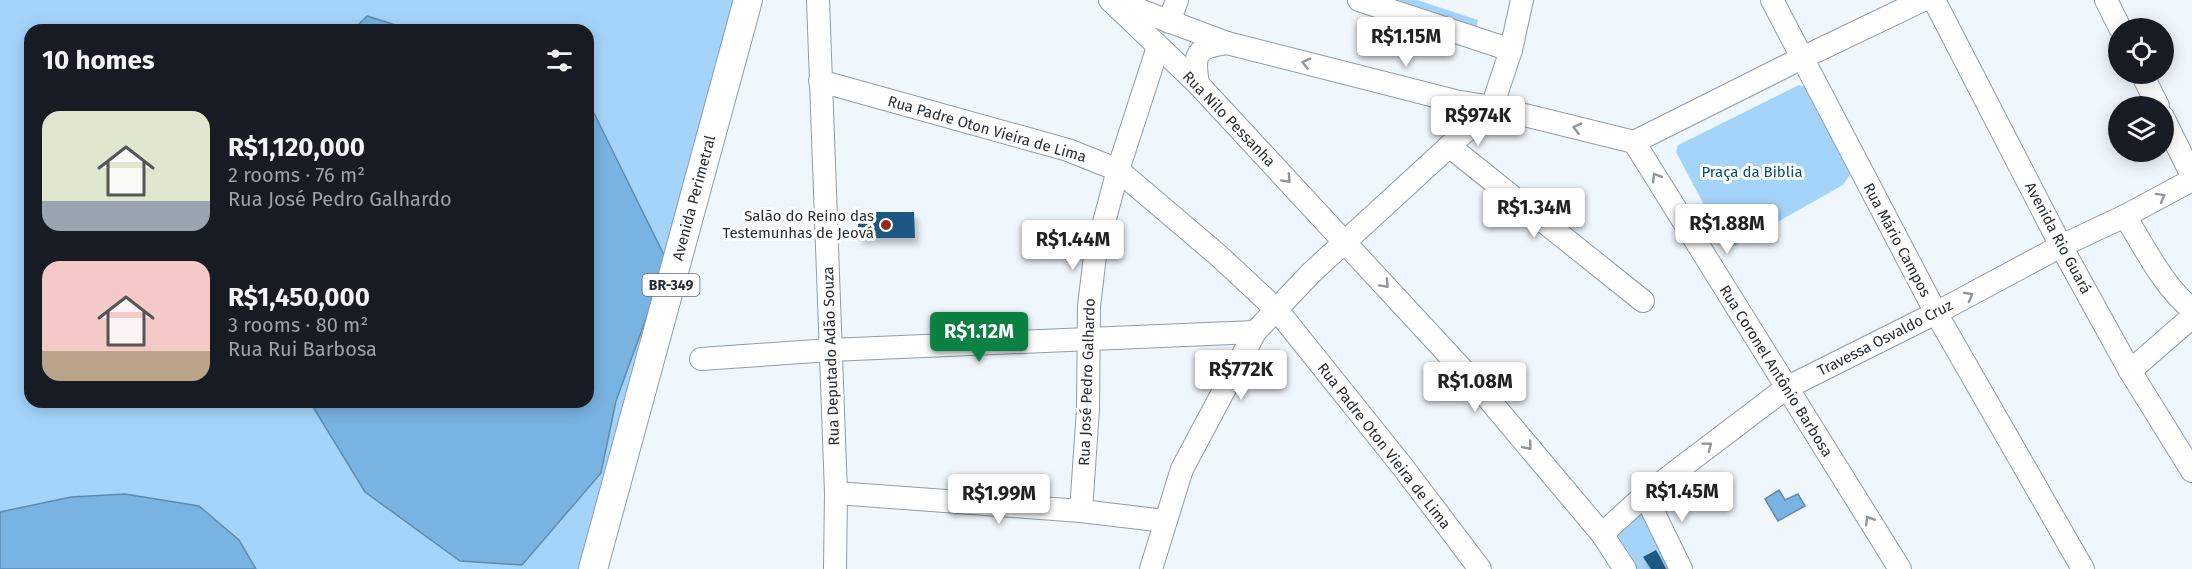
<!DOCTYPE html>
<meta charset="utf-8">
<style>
:root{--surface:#171b24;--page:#242831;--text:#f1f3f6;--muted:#9ea1a6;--accent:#0b8043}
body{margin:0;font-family:"Fira Sans",sans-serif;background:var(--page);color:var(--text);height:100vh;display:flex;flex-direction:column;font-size:22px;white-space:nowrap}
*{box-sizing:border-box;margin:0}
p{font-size:20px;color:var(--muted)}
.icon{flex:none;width:33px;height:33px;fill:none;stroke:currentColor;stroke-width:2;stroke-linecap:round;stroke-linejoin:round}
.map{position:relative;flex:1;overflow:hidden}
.side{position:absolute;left:24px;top:24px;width:570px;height:384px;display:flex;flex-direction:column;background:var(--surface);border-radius:18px;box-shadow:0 3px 15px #0003}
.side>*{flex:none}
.fabs{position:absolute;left:2108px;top:18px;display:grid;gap:12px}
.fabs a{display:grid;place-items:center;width:66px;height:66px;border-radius:50%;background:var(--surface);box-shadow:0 3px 15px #0003;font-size:30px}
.price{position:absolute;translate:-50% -51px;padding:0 14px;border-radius:6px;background:#fff;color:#222;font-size:20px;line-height:39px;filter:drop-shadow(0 2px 3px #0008)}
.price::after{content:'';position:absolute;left:50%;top:36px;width:18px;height:14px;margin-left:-9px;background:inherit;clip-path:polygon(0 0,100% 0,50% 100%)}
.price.selected{background:var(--accent);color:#fff}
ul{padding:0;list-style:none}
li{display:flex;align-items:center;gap:18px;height:150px;padding:0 18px}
li span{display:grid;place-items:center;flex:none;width:168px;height:120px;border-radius:18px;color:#555}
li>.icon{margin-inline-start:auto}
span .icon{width:72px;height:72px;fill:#fffc;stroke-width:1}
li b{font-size:26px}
h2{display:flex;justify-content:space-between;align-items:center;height:72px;padding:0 18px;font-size:26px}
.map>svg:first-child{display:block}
.green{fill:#a5d4fb;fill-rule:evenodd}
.water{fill:#79b3e2;stroke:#608bae;stroke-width:1.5}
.building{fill:#1e5982;filter:url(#shadow)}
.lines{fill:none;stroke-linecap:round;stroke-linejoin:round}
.minor-casing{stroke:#8d9dab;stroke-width:24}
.major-casing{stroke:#8d9dab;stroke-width:30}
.minor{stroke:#fff;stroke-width:22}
.major{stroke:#fff;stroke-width:28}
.oneway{stroke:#939699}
.poi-dot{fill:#952c15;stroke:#fff;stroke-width:2}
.labels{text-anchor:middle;stroke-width:6;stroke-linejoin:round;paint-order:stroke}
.shield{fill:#fff;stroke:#686d70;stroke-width:1.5}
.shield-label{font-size:14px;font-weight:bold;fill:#272e33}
.street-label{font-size:15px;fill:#272e33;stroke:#fff}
.park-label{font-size:15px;fill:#074e7a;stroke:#fff}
.poi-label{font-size:15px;fill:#272e33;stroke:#fff;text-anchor:end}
</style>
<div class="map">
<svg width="2192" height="569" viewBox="0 0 2192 569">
<defs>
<filter id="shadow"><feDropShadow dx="3.5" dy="6" stdDeviation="3" flood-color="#0004"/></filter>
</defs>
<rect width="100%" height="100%" fill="#eff6fc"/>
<g class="green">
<path d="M0 0H738L580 569H0ZM30 30H588V402H30Z"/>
<path d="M1384 0H1417L1478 20 1476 28Z"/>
<path d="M1799 85 1809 89 1851 173 1843 185 1735 246 1724 243 1676 152 1678 145Z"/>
<path d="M1645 495 1681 569H1625L1602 534Z"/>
</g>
<g class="water">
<path d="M367 16 412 30H353Z"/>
<path d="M588 101 667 261 616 401 601 473 522 565 460 561 365 492 310 402H588Z"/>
<path d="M1779 490 1785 500 1798 494 1805 506 1778 521 1765 499Z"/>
<path d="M125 494 199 506 239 540 256 569H0V512L71 497Z"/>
</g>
<g class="building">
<path d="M858 212H914L915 238H858Z"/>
<path d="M1656 550 1660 557 1666 569H1651L1643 557Z"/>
</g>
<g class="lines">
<g class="minor-casing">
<g id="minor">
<path d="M818 0 836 493 835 569"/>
<path d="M1110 0 1198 84 1475 383 1602 534 1625 569"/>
<path d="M1359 0 1511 50"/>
<path d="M1772 0 1936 313 2083 569"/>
<path d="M1934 0 2061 246 2130 371 2192 471"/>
<path d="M2106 0 2120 28"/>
<path d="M1118 2 1227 43 1455 101 1492 107 1634 142"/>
<path d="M1169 22 1177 0"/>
<path d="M2142 74 2158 106"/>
<path d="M820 81 1068 150 1118 170 1219 256 1277 310 1402 466 1480 569"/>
<path d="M1198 84C1193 53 1196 48 1227 43"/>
<path d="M2163 117 2192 176"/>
<path d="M1634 142 1900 569"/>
<path d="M1634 142 1802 58 1923 0"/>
<path d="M1449 146 1643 301"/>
<path d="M2125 216C2143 245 2165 289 2192 309"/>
<path d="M701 359 830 350 1255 332"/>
<path d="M2130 371 2192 317"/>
<path d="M836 493 1081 511 1165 521"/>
<path d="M1645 495 1681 569"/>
<path d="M1081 511 1088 409 1089 306 1095 256 1118 170 1158 47"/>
<path d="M1602 534 1645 495 1786 388 1936 313 2061 246 2125 216 2192 180"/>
<path d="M1151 569 1182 469 1255 332 1311 273 1492 107 1511 50 1522 0"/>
</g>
</g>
<g class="major-casing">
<path id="major" d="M593 569 748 0"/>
</g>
<use href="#minor" class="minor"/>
<use href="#major" class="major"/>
</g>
<defs><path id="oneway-chevron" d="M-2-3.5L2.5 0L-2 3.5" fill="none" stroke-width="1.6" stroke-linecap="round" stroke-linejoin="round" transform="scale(1.5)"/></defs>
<g class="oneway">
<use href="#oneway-chevron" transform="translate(1306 63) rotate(-166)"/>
<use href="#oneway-chevron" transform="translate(1577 128) rotate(-166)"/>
<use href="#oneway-chevron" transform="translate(1656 177) rotate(-122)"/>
<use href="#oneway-chevron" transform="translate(1287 179) rotate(47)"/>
<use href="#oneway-chevron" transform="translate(2161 197) rotate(-29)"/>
<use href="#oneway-chevron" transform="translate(1385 284) rotate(47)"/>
<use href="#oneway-chevron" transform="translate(1969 296) rotate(-28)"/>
<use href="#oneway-chevron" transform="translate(1528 446) rotate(50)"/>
<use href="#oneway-chevron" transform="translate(1708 446) rotate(-37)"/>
<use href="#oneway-chevron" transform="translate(1869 520) rotate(-122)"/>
</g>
<circle class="poi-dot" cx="886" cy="225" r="6"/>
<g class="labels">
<rect class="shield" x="642.5" y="274" width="57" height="22" rx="4.5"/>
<g class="shield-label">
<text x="671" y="290">BR-349</text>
</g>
<g class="street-label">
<text transform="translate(1229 119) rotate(46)" y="5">Rua Nilo Pessanha</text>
<text transform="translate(987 129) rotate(16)" y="5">Rua Padre Oton Vieira de Lima</text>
<text transform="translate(694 198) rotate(-75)" y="5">Avenida Perimetral</text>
<text transform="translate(2058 238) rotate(62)" y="5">Avenida Rio Guará</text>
<text transform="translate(1897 240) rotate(62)" y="5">Rua Mário Campos</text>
<text transform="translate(1885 338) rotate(-27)" y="5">Travessa Osvaldo Cruz</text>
<text transform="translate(831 356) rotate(-92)" y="5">Rua Deputado Adão Souza</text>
<text transform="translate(1776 371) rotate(58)" y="5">Rua Coronel Antônio Barbosa</text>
<text transform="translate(1087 382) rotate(-88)" y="5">Rua José Pedro Galhardo</text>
<text transform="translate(1384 446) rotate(52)" y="5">Rua Padre Oton Vieira de Lima</text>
</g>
<g class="park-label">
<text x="1752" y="177">Praça da Biblia</text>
</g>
<g class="poi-label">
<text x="874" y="221">Salão do Reino das<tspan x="874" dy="17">Testemunhas de Jeová</tspan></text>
</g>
</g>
</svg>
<div class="fabs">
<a><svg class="icon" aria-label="locate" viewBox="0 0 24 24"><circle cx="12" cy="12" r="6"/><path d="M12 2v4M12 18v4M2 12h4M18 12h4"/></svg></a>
<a><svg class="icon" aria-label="layers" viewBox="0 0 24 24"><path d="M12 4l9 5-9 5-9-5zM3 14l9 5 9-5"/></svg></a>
</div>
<b class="price" style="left:1406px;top:68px">R$1.15M</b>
<b class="price" style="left:1478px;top:147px">R$974K</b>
<b class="price" style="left:1534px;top:239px">R$1.34M</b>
<b class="price" style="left:1727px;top:255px">R$1.88M</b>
<b class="price" style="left:1073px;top:271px">R$1.44M</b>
<b class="price selected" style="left:979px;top:363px">R$1.12M</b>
<b class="price" style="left:1241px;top:401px">R$772K</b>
<b class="price" style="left:1475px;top:413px">R$1.08M</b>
<b class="price" style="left:1682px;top:523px">R$1.45M</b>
<b class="price" style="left:999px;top:525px">R$1.99M</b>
<section class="side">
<h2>10 homes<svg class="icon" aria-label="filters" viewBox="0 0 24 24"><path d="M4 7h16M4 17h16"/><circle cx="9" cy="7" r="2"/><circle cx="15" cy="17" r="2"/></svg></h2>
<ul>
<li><span style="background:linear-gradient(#dfe7d0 75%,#9aa5b1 0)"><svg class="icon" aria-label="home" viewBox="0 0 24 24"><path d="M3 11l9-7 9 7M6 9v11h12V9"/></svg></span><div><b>R$1,120,000</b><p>2 rooms · 76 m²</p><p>Rua José Pedro Galhardo</p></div></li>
<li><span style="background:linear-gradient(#f6c9c9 75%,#b9a48a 0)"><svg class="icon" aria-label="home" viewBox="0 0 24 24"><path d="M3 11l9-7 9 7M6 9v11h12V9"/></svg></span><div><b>R$1,450,000</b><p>3 rooms · 80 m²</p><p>Rua Rui Barbosa</p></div></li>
</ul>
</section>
</div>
